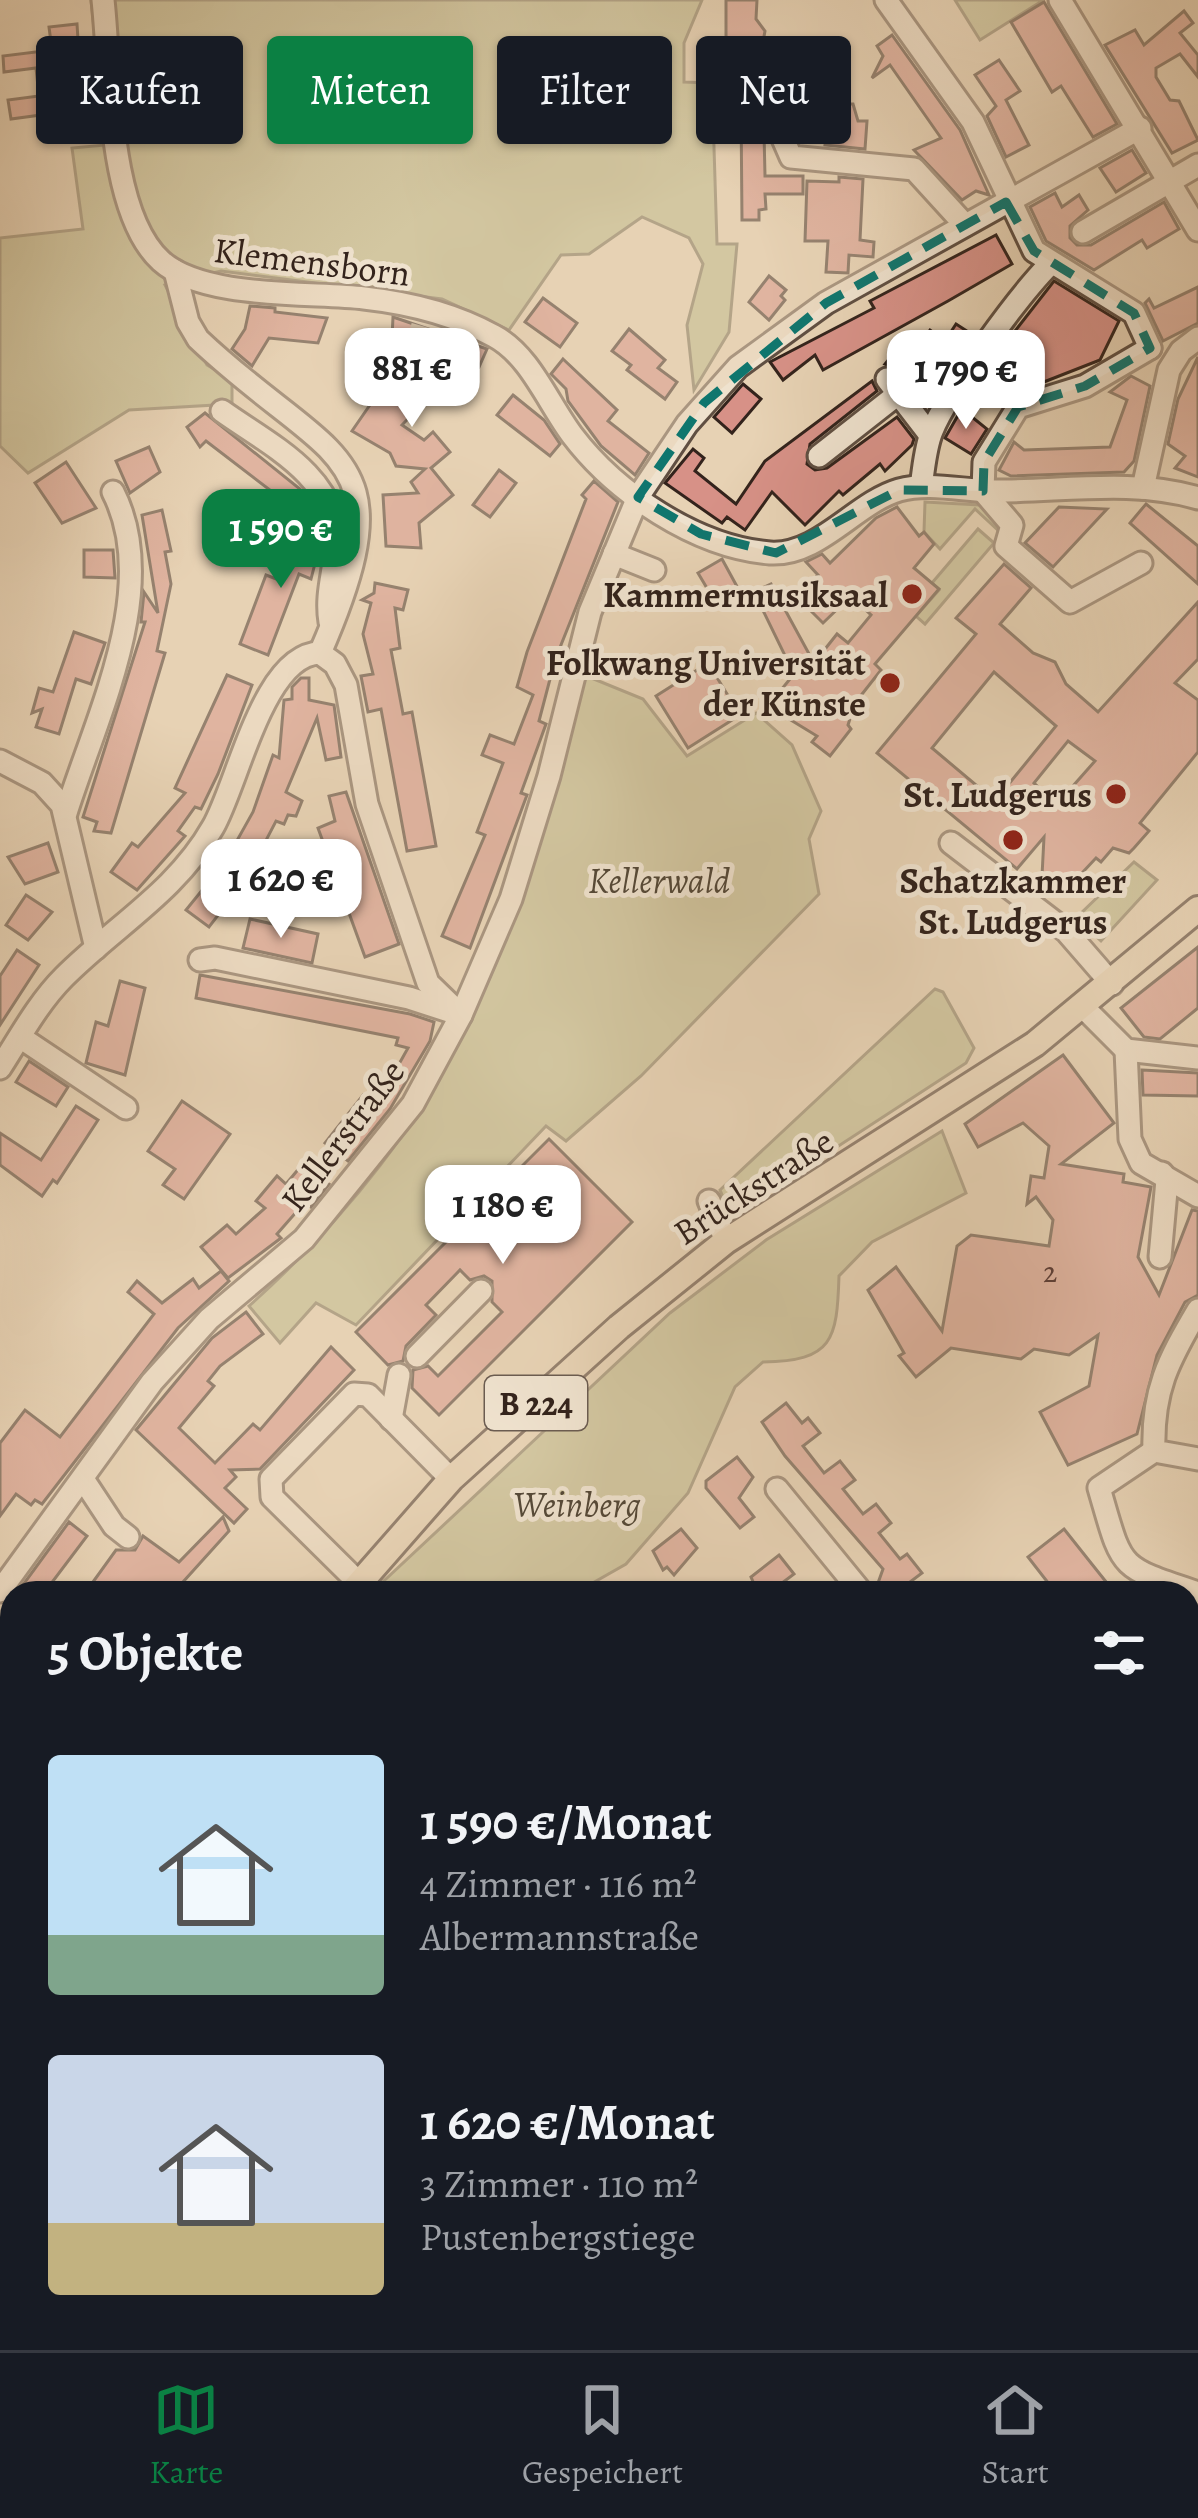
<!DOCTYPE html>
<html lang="de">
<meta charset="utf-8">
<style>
:root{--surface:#171b24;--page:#242831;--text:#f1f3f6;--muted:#9ea1a6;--line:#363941;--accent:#0b8043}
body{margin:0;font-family:Alegreya,serif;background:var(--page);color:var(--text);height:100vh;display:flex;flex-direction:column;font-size:45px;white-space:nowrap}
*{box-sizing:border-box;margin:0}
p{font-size:39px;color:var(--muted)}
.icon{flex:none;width:66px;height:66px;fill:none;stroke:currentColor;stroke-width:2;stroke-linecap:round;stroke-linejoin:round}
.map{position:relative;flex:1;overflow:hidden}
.sheet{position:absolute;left:0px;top:1581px;width:1200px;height:771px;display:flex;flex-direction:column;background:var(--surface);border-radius:36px 36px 0 0;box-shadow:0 3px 9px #0004}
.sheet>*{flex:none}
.guide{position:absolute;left:36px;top:36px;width:1128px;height:108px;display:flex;gap:24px}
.price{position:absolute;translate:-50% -102px;padding:0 27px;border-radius:24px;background:#fff;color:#222;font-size:39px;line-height:78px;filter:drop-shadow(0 3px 6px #0008)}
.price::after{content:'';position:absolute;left:50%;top:72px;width:36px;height:27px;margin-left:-18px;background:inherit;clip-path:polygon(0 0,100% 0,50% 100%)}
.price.on{background:var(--accent);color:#fff}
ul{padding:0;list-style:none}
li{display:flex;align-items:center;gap:36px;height:300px;padding:0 48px}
li span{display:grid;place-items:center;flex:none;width:336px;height:240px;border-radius:12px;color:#555}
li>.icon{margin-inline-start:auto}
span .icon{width:144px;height:144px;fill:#fffc;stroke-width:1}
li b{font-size:51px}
h2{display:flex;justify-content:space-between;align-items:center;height:144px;padding:0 48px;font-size:51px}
.pill{padding:0 42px;border-radius:12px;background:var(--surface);box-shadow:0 3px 9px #0004;font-size:42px;line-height:108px}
.pill.on{background:var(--accent);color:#fff}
.menu{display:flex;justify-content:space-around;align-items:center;height:168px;border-top:3px solid var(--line);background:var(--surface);font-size:33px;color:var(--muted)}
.menu a{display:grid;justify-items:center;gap:6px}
.menu .on{color:var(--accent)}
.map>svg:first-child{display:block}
.green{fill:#baba8a;stroke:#766e53;stroke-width:3}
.building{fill:#d79187;stroke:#33231c;stroke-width:3;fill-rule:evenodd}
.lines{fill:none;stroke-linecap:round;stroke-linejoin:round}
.minor-tunnel{stroke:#c3af96;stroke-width:21;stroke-dasharray:21 10;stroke-linecap:butt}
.minor-casing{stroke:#604f42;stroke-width:27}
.major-casing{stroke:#33231c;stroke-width:30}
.minor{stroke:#efe2ce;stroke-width:21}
.major{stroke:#e7d2b4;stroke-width:24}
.marked{fill:none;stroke:#0f766e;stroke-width:9;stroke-dasharray:24 15;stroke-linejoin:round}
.poi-dot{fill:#8f2418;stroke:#efe2ce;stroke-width:4.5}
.labels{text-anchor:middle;stroke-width:10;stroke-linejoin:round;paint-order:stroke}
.number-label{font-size:30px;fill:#5c3e37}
.shield{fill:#efe2ce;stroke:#6b5c51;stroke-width:3}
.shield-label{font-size:33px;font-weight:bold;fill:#33231c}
.street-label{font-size:36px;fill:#33231c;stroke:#efe2ce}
.poi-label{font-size:36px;font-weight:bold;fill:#33231c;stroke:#efe2ce;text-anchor:end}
.park-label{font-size:36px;font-style:italic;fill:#554938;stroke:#efe2ce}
</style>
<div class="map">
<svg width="1198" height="2350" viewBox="0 0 1198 2350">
<rect width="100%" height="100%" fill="#e7d2b4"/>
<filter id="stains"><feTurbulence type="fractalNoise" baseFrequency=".00167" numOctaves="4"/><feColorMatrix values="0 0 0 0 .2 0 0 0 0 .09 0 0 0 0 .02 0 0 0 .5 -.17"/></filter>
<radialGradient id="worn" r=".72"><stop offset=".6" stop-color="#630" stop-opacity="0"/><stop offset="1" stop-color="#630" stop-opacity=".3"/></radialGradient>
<g class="green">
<path d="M91 0H702L684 43V82L712 83 717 244H737L729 332 694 390 687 325 703 264 689 238 642 217 589 254 561 255 509 330 442 299 221 271 165 285 207 365 232 380V404L129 410 28 473 0 446V238L83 229 72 148 106 145Z"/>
<path d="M955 0H1041L1042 1 980 40Z"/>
<path d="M925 502 980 505 999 520 1002 534 975 509 940 549 924 532Z"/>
<path d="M978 529 994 543 925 624 916 616 939 590 932 583Z"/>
<path d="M584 675 643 699 687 756 756 713 792 745 821 811 809 839 819 894 641 1076 566 1141 546 1126 356 1325 316 1303 280 1343 249 1306C456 1120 521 938 584 675Z"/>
<path d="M1134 862 1157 880 1101 941 1076 918Z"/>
<path d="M935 989 943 992 974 1048 966 1063 737 1212 727 1206 720 1190Z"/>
<path d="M942 1131 966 1193 872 1242 839 1276C837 1340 833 1361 763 1362L735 1387 688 1493 626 1564 575 1593H371L670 1313 766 1240Z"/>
<path d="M12 2065V2340H74L66 2350H0V2072Z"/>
<path d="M95 2340H233L249 2350H88Z"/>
</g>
<g class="building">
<path d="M726 0H757L756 19 765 31 754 89 764 133 765 176H803V194H765L766 209 759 210V220H742L741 107 738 82H726Z"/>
<path d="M1044 2 1117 124 1093 137 1061 86 1052 92 1011 22Z"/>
<path d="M1184 11 1193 23 1180 33 1198 55V77L1180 54 1156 68V77L1170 100 1179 101 1198 140 1172 153 1105 45 1135 30 1144 45Z"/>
<path d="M77 24 83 118 43 129 41 115 11 119 8 100 39 96 36 68 4 72 3 56 52 50 49 27Z"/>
<path d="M892 35 960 130 989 195 976 191 962 200 914 150 941 138 890 65 872 78 883 56 877 46Z"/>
<path d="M999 60 1020 91 1006 100 1029 145 1006 157 987 116 996 106 975 75Z"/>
<path d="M836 104H853L858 121H867L865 149 825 145 826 139 835 140Z"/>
<path d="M1132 150 1146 173 1116 192 1100 168Z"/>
<path d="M839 177 863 179 860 240 874 242 873 257 849 255 848 273 826 272 828 241H805L807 181 839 182Z"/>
<path d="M1055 193 1062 207 1079 195 1088 210 1070 226V238L1077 245H1091L1164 202 1179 229 1147 248 1142 240 1094 270 1046 241 1030 207Z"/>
<path d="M996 235 1012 264 948 301 823 370 815 355 783 380 770 362 874 308 870 301Z"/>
<path d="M769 276 786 290 781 296 785 300 769 320 749 302Z"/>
<path d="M1054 281 1119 321 1100 360 1031 387 1006 375 998 386 986 377 994 358Z"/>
<path d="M1198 287V323L1163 341 1145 303 1149 299 1154 308Z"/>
<path d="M543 298 577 323 560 347 525 322Z"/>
<path d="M250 306 275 308V312L327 318 318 343 269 338 252 366 232 349 245 329Z"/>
<path d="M393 317 487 349 479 367 458 359 466 369 445 361 430 396 402 425 424 440 433 432 450 452 431 468 453 495 419 523 421 548 386 546 383 495 418 493 411 482 425 469 396 466 390 453 352 431 383 386 371 378 382 361 422 377 433 351 420 332 402 341 392 338Z"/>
<path d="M956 324 973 335 935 375 943 381 930 402 898 369 885 364 894 353 907 362 930 330 945 341Z"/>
<path d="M629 329 665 360 658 368 677 382 665 399 627 370 631 365 612 351Z"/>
<path d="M1198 357V477L1175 468 1185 456 1168 444 1178 399Z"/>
<path d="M563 359 617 410 608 421 649 453 635 475 601 446 568 401 566 389 551 374Z"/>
<path d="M1131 376 1150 386 1134 461 1124 472 1011 476 999 470 1014 442 1024 450 1110 447 1127 400 1110 392Z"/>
<path d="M872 381 877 391 810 444 807 464 815 470 827 468 897 417 914 439 912 445 885 471 880 464 843 495 839 491 805 525 772 492 745 530 727 517 722 523 665 483 693 449 704 458 695 471 736 504 765 461Z"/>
<path d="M743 384 761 399 732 433 714 417Z"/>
<path d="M513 395 544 420 560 444 550 456 497 415Z"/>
<path d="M968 398 962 409 987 429 971 454 945 438Z"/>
<path d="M205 413 300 489 306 497 296 510 206 441 200 447 187 427Z"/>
<path d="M149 447 160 472 130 493 116 461Z"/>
<path d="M66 462 96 508 62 523 35 483Z"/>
<path d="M499 470 516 483 490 517 473 505Z"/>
<path d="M594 481 618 502 555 660 539 721 546 724 521 793 527 795 470 948 442 936 485 835 477 832 503 763 482 755 490 735 514 744 533 695 517 687 527 652 586 499 582 495Z"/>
<path d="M1146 504 1198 546V584L1130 523Z"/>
<path d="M897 507 919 536 924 532 934 544 914 568 939 589 875 664 881 670 855 703 848 725 851 729 830 756 812 742 817 736 768 706 794 674 754 592 771 584 814 663 837 634 848 643 871 615 851 596 823 623 796 596 818 575 806 562 822 554 830 563 876 518Z"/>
<path d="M1059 507 1107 509 1053 567 1025 543Z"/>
<path d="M162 510 171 551 165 552 171 584 157 651 165 653 111 833 94 831 97 822 83 817 145 622H141L144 592 158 613 142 515Z"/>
<path d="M303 521 319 527 321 540 311 579 299 574 268 655 240 644 266 575 279 580Z"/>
<path d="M84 550H113L115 578 84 577Z"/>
<path d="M722 559 740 592 717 605 698 573Z"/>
<path d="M1004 564 1031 588 1000 624 1033 653 1055 662 1066 684 1098 712 1198 602V659L1175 683 1198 700V752L1140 823 1149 831 1134 848 1129 853 1113 848 1101 862 1096 858 1066 890 1042 876 1044 837 1017 869 877 753 976 634 956 618ZM994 672 1056 726 995 801 932 748ZM1068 741 1095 761 1057 804 1034 783Z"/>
<path d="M375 583 408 590 403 610 395 608 400 648 391 650 403 714 412 712 436 846 407 851 381 709 368 712 361 676 373 674 363 634 371 603 362 600 374 593Z"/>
<path d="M74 632 105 643 91 684 76 679 59 734 36 727 42 709 32 713 39 688 53 692Z"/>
<path d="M708 663 740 715 688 748 656 696Z"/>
<path d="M227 675 252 685 218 774 201 809 195 807 178 831 185 836 137 890 111 872 132 843 138 847 185 793 175 788Z"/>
<path d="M301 678H309V700L334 705 341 757 326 760 317 718 286 792 302 801 296 816 288 815 284 824 276 821 246 879 209 927 186 910 225 862 253 812 273 755 279 758 284 700 292 699V687Z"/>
<path d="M346 792 399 944 365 957 318 828 335 821 329 796Z"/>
<path d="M48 843 58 872 25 884 8 857Z"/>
<path d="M26 895 52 912 28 940 6 925Z"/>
<path d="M250 919 318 934 312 963 243 948Z"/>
<path d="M1198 947V1008L1160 1039 1144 1037 1121 1008Z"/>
<path d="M17 950 39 965 0 1025V976Z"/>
<path d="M200 975 410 1014 434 1022 430 1041 390 1109 348 1161 325 1143 363 1095 376 1105 408 1048 396 1045 398 1038 196 998Z"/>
<path d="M120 981 145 988 125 1075 86 1063 96 1022 108 1026Z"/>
<path d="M1063 1055 1114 1123 1061 1164 1124 1174 1123 1182 1151 1187 1138 1257 1159 1295 1192 1210 1198 1211V1295L1185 1302 1157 1355 1137 1434 1068 1465 1040 1412 1089 1386 1098 1335 1069 1355 1034 1349 1021 1359 951 1348 916 1377 899 1356 904 1353 868 1290 896 1267 942 1331 957 1246 971 1235 1049 1246 1053 1220 1036 1197 1027 1204 1031 1176 1044 1178 1049 1146 1023 1123 978 1147 965 1124Z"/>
<path d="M29 1061 68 1087 56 1106 16 1082Z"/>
<path d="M1142 1070 1198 1073V1096L1143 1095Z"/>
<path d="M182 1101 230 1134 184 1199 163 1185 175 1169 148 1151Z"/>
<path d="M76 1106 98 1120 57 1183 53 1180 42 1196 0 1165V1133L41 1160Z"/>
<path d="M549 1139 632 1222 439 1415 412 1388 413 1370 428 1366 438 1376 502 1312 492 1302V1281L484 1276 470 1280 460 1270 426 1305 436 1315 406 1346 403 1361 388 1365 356 1332Z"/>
<path d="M301 1166 329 1184 311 1207 305 1202 277 1234 281 1238 228 1278 201 1247 227 1225 236 1234 265 1208 256 1201 277 1176 286 1184Z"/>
<path d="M221 1271 229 1281 178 1328 42 1504 35 1500 31 1505 16 1494 0 1516V1443L25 1410 60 1437 154 1314 128 1292 137 1281 162 1303 193 1279 199 1288Z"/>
<path d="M246 1312 263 1334 220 1366 208 1381 214 1386 179 1428 215 1463 253 1424 260 1430 331 1347 354 1370 260 1469 230 1470 236 1477 225 1488 247 1509 234 1523 136 1430 212 1338Z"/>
<path d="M786 1403 802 1423 808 1418 820 1433 803 1446 824 1473 840 1461 855 1480 843 1489 863 1514 876 1504 891 1523 879 1533 900 1559 907 1554 922 1573 910 1582 919 1593H886L878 1583 883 1569 785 1456 762 1422Z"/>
<path d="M737 1457 753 1477 739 1498 754 1517 740 1528 706 1488V1481Z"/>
<path d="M223 1517 229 1531 173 1593 159 1585 153 1593H85L116 1550H135L143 1536 179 1562Z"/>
<path d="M69 1522 87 1536 44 1593H17Z"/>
<path d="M681 1529 697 1548 674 1575 667 1567 663 1570 653 1551Z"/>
<path d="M1064 1529 1091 1563 1115 1593H1056L1028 1557Z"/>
<path d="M779 1555 794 1574 782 1583 790 1593H758L751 1577Z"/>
</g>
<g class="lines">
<path class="minor-tunnel" d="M416 346 424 318"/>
<g class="minor-casing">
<g id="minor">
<path d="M103 0C111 71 107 212 161 261 203 299 309 292 364 298 409 303 454 314 494 336 530 355 548 403 572 435 616 493 696 547 770 553 819 556 855 503 899 490 928 482 960 490 990 491 1058 492 1132 478 1198 498"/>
<path d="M886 0 973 122 1034 251 1134 313 1150 348"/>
<path d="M1060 0 1198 230"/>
<path d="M769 88 771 111 791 157 914 169 965 225"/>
<path d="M1083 232 1198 165"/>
<path d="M175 271 188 322 198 339C331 465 410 447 320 653L335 664 346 685 367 804 428 983 461 1015"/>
<path d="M411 361 416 346"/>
<path d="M887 379 930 435"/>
<path d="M222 411C268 444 335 475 336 539 336 568 325 592 330 622"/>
<path d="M819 456 898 394"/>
<path d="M921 486C924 468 925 448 932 431 948 392 1019 295 1050 264"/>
<path d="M1143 488 1169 370 1181 351 1198 338"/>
<path d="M983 491 984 462 1018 407 1085 386 1150 348"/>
<path d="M983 491 1012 525 1006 546 1070 602 1141 563"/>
<path d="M614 554 654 570"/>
<path d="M0 761 42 783 62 805 96 948"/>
<path d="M66 813C96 717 162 587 113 492"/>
<path d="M951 843 1066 931 1112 984"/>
<path d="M200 960 215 958 409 998 449 1011"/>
<path d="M1083 1007 1126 1050 1198 1058"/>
<path d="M20 1037 126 1108"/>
<path d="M1126 1050 1130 1139 1141 1163 1198 1196"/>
<path d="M0 1068C20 1037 38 1003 64 977 116 925 176 892 213 827 238 784 263 654 320 653"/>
<path d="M709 1201 726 1241"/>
<path d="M1160 1257 1167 1180 1162 1173"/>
<path d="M1198 1310C1168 1361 1152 1391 1154 1451L1198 1459"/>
<path d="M417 1356 481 1291"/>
<path d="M391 1419 399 1375"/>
<path d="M1154 1451 1099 1488C1123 1570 1116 1566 1198 1593"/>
<path d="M83 1479 114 1526 128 1537"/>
<path d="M777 1489 862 1593"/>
<path d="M359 1583 272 1497 271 1479 354 1394 368 1395 451 1479"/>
<path d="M0 1591 152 1382 209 1319 304 1239 413 1104 461 1015 511 899 549 776 590 612 638 497 687 424 738 367 826 303 1140 128"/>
<path d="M1188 1847 1198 1826"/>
<path d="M1188 2136 1198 2125"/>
<path d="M484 2340 494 2350"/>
<path d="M804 2350 816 2340 825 2350"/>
<path d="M947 2350 955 2340"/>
</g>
</g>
<g class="major-casing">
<g id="major">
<path d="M351 1593 451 1479 619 1327 726 1241 1035 1044 1198 909"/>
<path d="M0 2051 12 2043"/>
</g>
</g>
<use href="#minor" class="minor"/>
<use href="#major" class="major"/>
</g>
<path d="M0 0H1198V2350H0ZM1006 202 1034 251 1134 313 1150 348 1085 386 1018 407 984 462 983 491 899 490 776 553 701 534 638 497 704 403 826 303Z" fill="#e7d2b4" fill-opacity=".55" fill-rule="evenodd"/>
<path class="marked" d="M1006 202 1034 251 1134 313 1150 348 1085 386 1018 407 984 462 983 491 899 490 776 553 701 534 638 497 704 403 826 303Z"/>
<g class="poi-dot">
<circle cx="912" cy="594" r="12"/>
<circle cx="890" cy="683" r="12"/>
<circle cx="1116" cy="794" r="12"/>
<circle cx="1013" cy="840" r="12"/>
</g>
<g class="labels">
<g class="number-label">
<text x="1050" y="1282">2</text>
</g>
<rect class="shield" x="485" y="1376" width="102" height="54" rx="9"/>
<g class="shield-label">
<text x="536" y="1415">B 224</text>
</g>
<g class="street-label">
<text transform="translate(312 261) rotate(7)" y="13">Klemensborn</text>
<text transform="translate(342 1135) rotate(-53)" y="13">Kellerstraße</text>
<text transform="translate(753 1186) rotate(-33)" y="13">Brückstraße</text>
</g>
<g class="poi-label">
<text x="888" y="607">Kammermusiksaal</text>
<text x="866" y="675">Folkwang Universität<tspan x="866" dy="41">der Künste</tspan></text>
<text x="1092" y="807">St. Ludgerus</text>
<text x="1013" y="893" text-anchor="middle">Schatzkammer<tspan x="1013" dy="41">St. Ludgerus</tspan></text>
</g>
<g class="park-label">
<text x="659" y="893">Kellerwald</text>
<text x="577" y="1517">Weinberg</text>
</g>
</g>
<rect width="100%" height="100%" filter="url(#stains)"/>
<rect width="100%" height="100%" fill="url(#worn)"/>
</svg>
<b class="price" style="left:412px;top:430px">881 €</b>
<b class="price" style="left:966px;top:432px">1 790 €</b>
<b class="price on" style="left:281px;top:591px">1 590 €</b>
<b class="price" style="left:281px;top:941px">1 620 €</b>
<b class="price" style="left:503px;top:1267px">1 180 €</b>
<div class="guide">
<a class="pill">Kaufen</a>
<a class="pill on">Mieten</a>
<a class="pill">Filter</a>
<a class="pill">Neu</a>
</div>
<section class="sheet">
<h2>5 Objekte<svg class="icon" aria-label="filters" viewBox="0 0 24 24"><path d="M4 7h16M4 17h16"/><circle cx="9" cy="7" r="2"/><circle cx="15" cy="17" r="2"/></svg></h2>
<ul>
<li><span style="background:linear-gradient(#bfe0f5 75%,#7fa58c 0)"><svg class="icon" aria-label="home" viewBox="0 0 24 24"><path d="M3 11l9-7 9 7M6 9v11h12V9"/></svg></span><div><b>1 590 €/Monat</b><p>4 Zimmer · 116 m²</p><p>Albermannstraße</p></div></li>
<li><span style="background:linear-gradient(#c9d6e8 70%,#c2b280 0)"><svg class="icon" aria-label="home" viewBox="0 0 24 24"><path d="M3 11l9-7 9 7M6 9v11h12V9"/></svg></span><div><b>1 620 €/Monat</b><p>3 Zimmer · 110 m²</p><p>Pustenbergstiege</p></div></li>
</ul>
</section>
</div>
<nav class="menu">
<a class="on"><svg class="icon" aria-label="map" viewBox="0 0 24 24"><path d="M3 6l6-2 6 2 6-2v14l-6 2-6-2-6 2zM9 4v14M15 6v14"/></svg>Karte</a>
<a><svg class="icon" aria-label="saved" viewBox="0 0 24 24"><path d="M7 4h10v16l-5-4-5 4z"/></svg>Gespeichert</a>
<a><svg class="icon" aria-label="home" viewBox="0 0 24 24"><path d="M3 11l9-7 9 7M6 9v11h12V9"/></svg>Start</a>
</nav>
